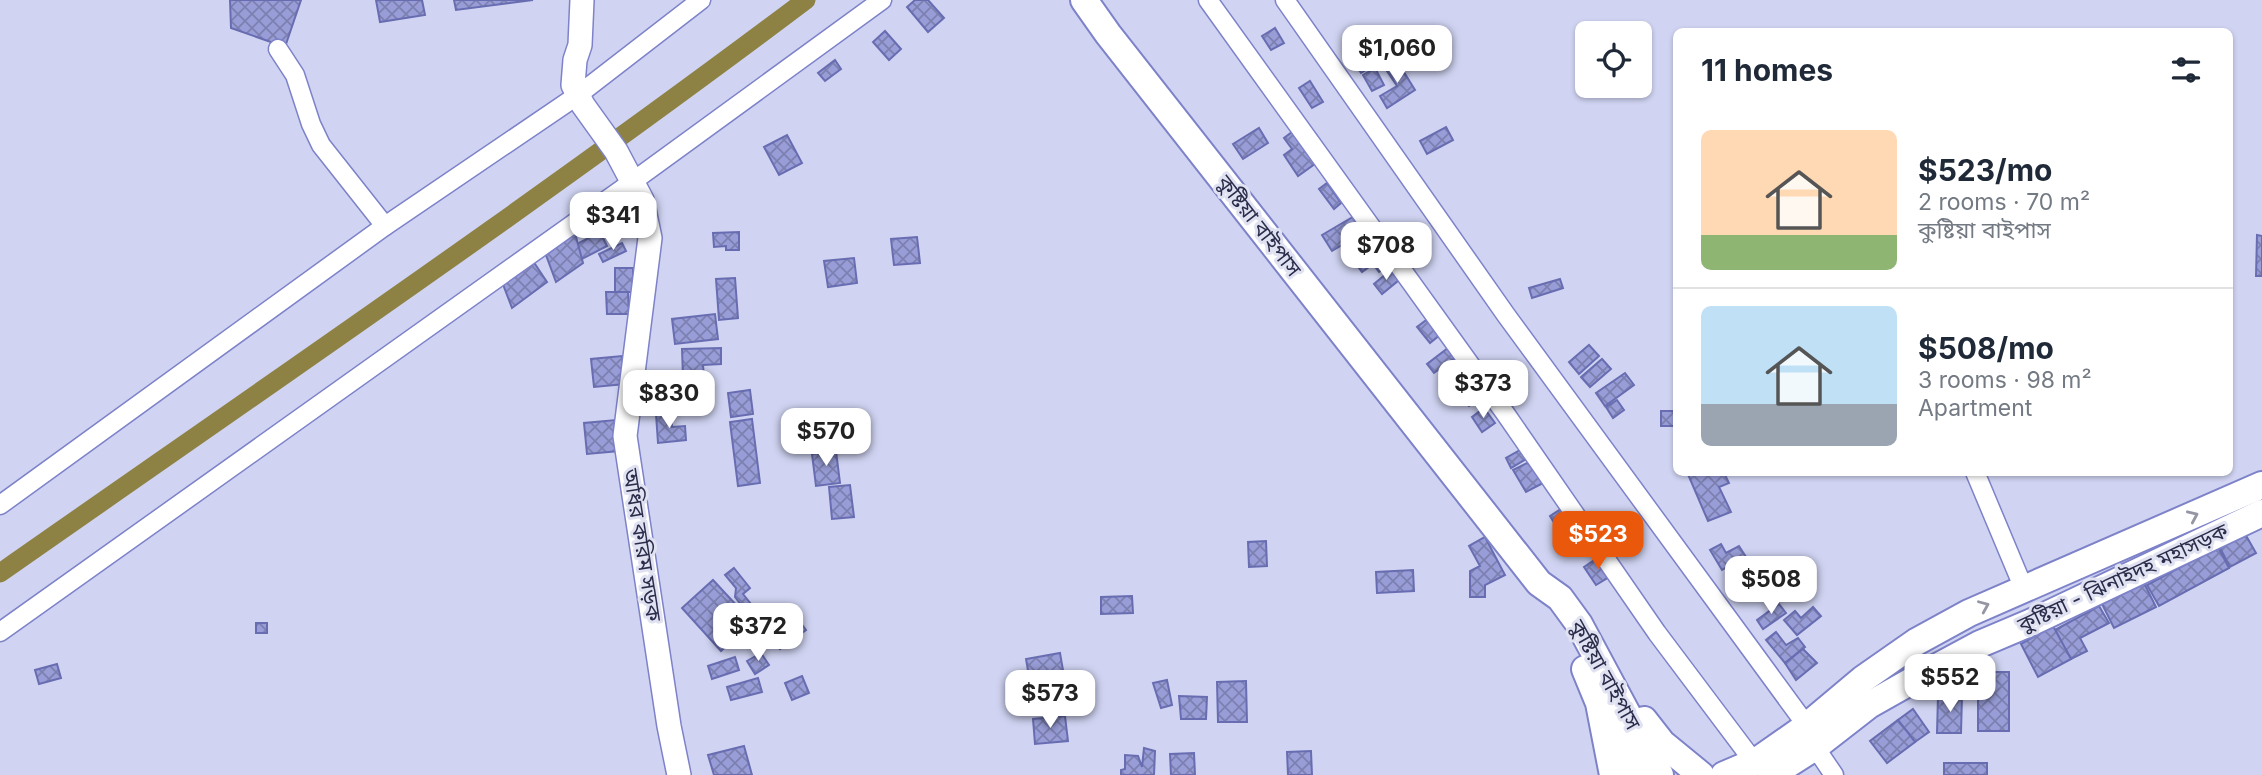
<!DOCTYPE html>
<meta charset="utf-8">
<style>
:root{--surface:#fff;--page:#f2f2f3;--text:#1f2937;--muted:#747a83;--line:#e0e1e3;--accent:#ea580c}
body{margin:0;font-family:Inter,"Noto Sans Bengali",sans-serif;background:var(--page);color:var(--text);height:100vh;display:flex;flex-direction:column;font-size:26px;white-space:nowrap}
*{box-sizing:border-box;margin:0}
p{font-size:23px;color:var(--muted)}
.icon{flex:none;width:38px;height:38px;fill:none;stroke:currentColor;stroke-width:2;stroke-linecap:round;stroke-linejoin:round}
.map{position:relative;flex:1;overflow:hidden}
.panel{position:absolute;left:1673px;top:28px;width:560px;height:448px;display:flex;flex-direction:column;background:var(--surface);border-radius:10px;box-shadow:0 2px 5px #0004}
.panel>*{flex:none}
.tools{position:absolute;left:1575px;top:21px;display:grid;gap:14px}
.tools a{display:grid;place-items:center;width:77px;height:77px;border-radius:10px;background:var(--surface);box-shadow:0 2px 5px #0004;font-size:35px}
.price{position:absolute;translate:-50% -60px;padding:0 16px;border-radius:14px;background:#fff;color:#222;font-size:23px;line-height:46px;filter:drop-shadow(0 2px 4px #0008)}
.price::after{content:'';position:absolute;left:50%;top:42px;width:21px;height:16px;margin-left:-10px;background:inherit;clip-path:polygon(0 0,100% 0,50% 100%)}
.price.on{background:var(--accent);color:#fff}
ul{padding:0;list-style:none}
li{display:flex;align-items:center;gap:21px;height:175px;padding:0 28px}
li+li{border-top:2px solid var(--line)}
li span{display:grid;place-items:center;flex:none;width:196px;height:140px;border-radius:10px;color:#555}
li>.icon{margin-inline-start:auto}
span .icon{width:84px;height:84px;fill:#fffc;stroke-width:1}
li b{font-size:30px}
h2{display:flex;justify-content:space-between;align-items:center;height:84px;padding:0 28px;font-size:30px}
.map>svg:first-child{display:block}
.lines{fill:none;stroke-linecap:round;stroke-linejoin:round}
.canal{stroke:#8d8244;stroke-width:19}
.building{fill:url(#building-cross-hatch);stroke:#686db2;stroke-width:2}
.minor-casing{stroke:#7d82c9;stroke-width:21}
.major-casing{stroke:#7d82c9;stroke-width:26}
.highway-casing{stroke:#7d82c9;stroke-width:30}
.minor{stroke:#fff;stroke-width:18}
.major{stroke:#fff;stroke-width:23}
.highway{stroke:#fff;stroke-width:26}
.oneway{stroke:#9496a4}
.labels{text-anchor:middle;stroke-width:6;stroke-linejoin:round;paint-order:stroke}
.street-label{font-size:21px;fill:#2a2c4a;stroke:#e0e2f2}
</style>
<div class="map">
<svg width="2262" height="775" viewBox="0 0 2262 775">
<defs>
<pattern id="building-cross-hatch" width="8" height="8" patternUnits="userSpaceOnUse" patternTransform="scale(1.75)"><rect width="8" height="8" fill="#989dd7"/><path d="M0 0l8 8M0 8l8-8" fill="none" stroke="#7c80b0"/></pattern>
</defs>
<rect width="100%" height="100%" fill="#d0d4f2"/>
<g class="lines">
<path class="canal" d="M0 573C270 384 543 198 806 0"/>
</g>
<g class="building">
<path d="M230 0H301L285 47 231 28Z"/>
<path d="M376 0H422L425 15 380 22Z"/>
<path d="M454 0H533L456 10Z"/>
<path d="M915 0H928L944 18 928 32 907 7Z"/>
<path d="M1275 28 1284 43 1271 50 1262 36Z"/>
<path d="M885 31 901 49 889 60 873 42Z"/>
<path d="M1359 38 1366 51 1354 58 1347 46Z"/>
<path d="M1379 46 1386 58 1361 73 1354 62Z"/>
<path d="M835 60 841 69 825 81 818 73Z"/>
<path d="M1397 61 1415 90 1387 108 1380 96 1397 86 1385 68Z"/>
<path d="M1375 68 1384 85 1372 91 1363 75Z"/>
<path d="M1310 81 1323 102 1312 108 1299 88Z"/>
<path d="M1446 127 1453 140 1427 154 1420 141Z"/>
<path d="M1259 128 1268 143 1243 159 1233 144Z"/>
<path d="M1296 129 1319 161 1298 176 1284 155 1292 149 1284 138Z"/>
<path d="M787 135 802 163 779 175 764 147Z"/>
<path d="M1327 183 1341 203 1334 209 1319 189Z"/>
<path d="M626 202 632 217 604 229 597 215Z"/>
<path d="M1356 215 1369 236 1357 243 1354 238 1332 251 1322 235Z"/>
<path d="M600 232 607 246 582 259 575 245Z"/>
<path d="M739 232V250H726V246L714 247 713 233Z"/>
<path d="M575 233 583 263 556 282 546 255Z"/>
<path d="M2257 235 2262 236V276H2256Z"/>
<path d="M917 237 920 263 894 265 891 239Z"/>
<path d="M622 243 626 251 603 262 599 254Z"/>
<path d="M1375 245 1389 265 1379 272 1373 264 1362 272 1353 260Z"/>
<path d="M531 258 547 282 512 308 501 279Z"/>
<path d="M854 258 857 283 828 287 824 261Z"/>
<rect x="615" y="268" width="18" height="24"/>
<path d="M1391 270 1399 280 1382 294 1374 284Z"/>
<path d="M735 278 738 318 719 320 716 279Z"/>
<path d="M1560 279 1563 288 1532 298 1529 288Z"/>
<path d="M606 292H628L629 314H607Z"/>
<path d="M715 314 718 339 675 344 672 319Z"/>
<path d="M1429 318 1441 334 1430 343 1417 327Z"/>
<path d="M1589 345 1599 356 1579 374 1569 362Z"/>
<path d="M721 348V364L703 365 704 377H683L682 349Z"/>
<path d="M1448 348 1455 358 1434 373 1427 364Z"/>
<path d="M622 356 625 384 594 387 591 359Z"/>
<path d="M1602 359 1611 369 1590 387 1581 377Z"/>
<path d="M1460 372 1471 388 1460 395 1449 379Z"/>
<path d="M1625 373 1634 385 1605 406 1596 393Z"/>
<path d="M750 390 753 414 731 417 728 393Z"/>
<path d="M1470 391 1477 401 1469 406 1462 396Z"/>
<path d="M1617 400 1624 410 1613 418 1606 407Z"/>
<path d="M1484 408 1495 423 1482 432 1472 417Z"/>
<rect x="1661" y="411" width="15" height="15"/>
<path d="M671 413 672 427 685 426 686 440 658 443 656 414Z"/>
<path d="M752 419 760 483 738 486 730 422Z"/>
<path d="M616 420 619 451 587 454 584 423Z"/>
<path d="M1520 450 1526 459 1511 468 1506 458Z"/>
<path d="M836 451 840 483 816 486 812 454Z"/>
<path d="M1533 460 1545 482 1526 492 1513 470Z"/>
<path d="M1687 472H1731L1725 475 1729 483 1719 487 1731 512 1708 521Z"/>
<path d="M850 485 854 517 832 519 829 487Z"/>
<path d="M1564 507 1579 529 1564 539 1550 516Z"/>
<path d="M2244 532 2256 553 2230 567 2219 546Z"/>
<path d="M1485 537 1505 575 1485 585V597H1470V571L1480 566 1469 546Z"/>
<path d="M1266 541 1267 566 1249 567 1248 542Z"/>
<path d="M1721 544 1726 553 1739 546 1746 557 1722 570 1710 550Z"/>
<path d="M2218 547 2229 568 2159 606 2147 585Z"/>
<path d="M1599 557 1611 576 1596 585 1584 567Z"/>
<path d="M1788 566 1800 584 1794 588 1789 581 1772 592 1765 581Z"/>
<path d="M734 568 750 588 743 594 759 614 752 619 735 597 736 588 725 575Z"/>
<path d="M1413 570 1414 591 1377 593 1376 572Z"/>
<path d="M713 580 752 622 721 651 682 608Z"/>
<path d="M2144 583 2156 607 2114 628 2102 604Z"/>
<path d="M1132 596 1133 613 1101 614V597Z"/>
<path d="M1779 604 1786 613 1763 629 1757 620Z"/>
<path d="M2099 606 2109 623 2080 638 2087 651 2071 659 2055 630Z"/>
<path d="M789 607 806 630 780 649 763 626Z"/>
<path d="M1813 607 1821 616 1797 635 1784 620 1795 611 1801 618Z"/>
<rect x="256" y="623" width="11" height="10"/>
<path d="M2053 626 2071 659 2038 677 2021 644Z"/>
<path d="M1776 632 1786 645 1798 638 1805 647 1785 663 1766 640Z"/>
<path d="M1803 649 1817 663 1796 680 1785 663Z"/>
<path d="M761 653 769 665 755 674 747 661Z"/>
<path d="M1060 653 1064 676 1030 682 1026 659Z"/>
<path d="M735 657 739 670 712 679 708 666Z"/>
<path d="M57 664 61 678 39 684 35 670Z"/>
<path d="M1972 672H2009V731H1978V699H1972Z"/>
<path d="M802 676 809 693 792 700 785 683Z"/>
<path d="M758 678 762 692 731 700 727 687Z"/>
<path d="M1167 680 1172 705 1161 708 1153 683Z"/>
<path d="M1246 681 1247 722H1218L1217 682Z"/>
<path d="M1179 696 1207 697 1206 719H1181Z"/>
<path d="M1938 696H1962L1961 733H1937Z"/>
<path d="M1913 709 1929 732 1915 742 1898 720Z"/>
<path d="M1065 716 1068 741 1035 744 1033 719Z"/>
<path d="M1898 720 1915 742 1887 763 1870 741Z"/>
<path d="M744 746 752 775H714L708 755Z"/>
<path d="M1144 748 1155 751 1154 775H1121V770L1125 769V755L1138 756 1142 767Z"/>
<path d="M1311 751 1312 775H1288L1287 752Z"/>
<path d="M1194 753 1195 775H1171L1170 754Z"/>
<rect x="1944" y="763" width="43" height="12"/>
</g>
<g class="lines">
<g class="minor-casing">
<g id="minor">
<path d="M1208 0 1505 413 1657 633 1754 762"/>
<path d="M1285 0 1506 315 1807 726"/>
<path d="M278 49 295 75 311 124 321 145 385 226"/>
<path d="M1975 472 2024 589"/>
<path d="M0 505 385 226 578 95 701 0"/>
<path d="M0 632 632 182 882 0"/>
<path d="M1815 747 1834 775"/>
</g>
</g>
<g class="major-casing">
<path id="major" d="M582 0 580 45 575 60 573 85 583 105 616 151 642 200 650 238 625 436 669 726 679 775"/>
</g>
<g class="highway-casing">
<g id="highway">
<path d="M1084 0 1108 34 1539 583 1560 598 1579 624 1660 775"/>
<path d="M1585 669 1599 703 1613 775"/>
<path d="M1644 720 1662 743 1701 775"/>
<path d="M1615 723 1627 748 1633 775"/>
<path d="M1724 775 1757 761 1807 726 1863 679 1916 642 1969 613 2262 485"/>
<path d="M1771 775 1815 747 1869 705 1924 674 1980 644 2032 622 2262 513"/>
</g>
</g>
<use href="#minor" class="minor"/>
<use href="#major" class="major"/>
<use href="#highway" class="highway"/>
</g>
<defs><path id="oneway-chevron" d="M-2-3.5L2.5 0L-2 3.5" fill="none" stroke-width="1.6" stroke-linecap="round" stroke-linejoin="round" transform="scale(1.75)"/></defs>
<g class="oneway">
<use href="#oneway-chevron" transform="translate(2193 516) rotate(-24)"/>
<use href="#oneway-chevron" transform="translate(1984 606) rotate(-23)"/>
</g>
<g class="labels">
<g class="street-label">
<text transform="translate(1259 226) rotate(52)" y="7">কুষ্টিয়া বাইপাস</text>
<text transform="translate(642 545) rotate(81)" y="7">অধির করিম সড়ক</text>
<text transform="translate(2123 578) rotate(-25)" y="7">কুষ্টিয়া - ঝিনাইদহ মহাসড়ক</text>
<text transform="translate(1605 675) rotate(61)" y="7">কুষ্টিয়া বাইপাস</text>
</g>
</g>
</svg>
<div class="tools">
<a><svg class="icon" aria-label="locate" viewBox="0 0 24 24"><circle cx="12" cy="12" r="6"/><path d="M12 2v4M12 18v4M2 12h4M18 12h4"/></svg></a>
</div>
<b class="price" style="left:1397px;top:85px">$1,060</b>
<b class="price" style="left:613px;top:252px">$341</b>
<b class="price" style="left:1386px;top:282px">$708</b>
<b class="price" style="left:1483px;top:420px">$373</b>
<b class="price" style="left:669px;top:430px">$830</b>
<b class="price" style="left:826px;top:468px">$570</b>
<b class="price on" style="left:1598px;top:571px">$523</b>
<b class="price" style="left:1771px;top:616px">$508</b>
<b class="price" style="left:758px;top:663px">$372</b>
<b class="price" style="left:1950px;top:714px">$552</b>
<b class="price" style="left:1050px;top:730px">$573</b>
<section class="panel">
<h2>11 homes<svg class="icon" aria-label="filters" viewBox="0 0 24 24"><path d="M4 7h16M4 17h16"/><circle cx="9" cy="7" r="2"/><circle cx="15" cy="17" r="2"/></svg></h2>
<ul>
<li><span style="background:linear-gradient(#ffd9b3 75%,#8fb573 0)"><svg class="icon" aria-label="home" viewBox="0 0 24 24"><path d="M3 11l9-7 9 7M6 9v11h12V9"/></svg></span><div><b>$523/mo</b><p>2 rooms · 70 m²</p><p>কুষ্টিয়া বাইপাস</p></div></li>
<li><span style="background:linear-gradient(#bfe0f5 70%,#9aa5b1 0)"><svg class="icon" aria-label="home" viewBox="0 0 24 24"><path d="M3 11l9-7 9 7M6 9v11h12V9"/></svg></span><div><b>$508/mo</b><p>3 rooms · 98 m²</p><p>Apartment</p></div></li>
</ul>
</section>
</div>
